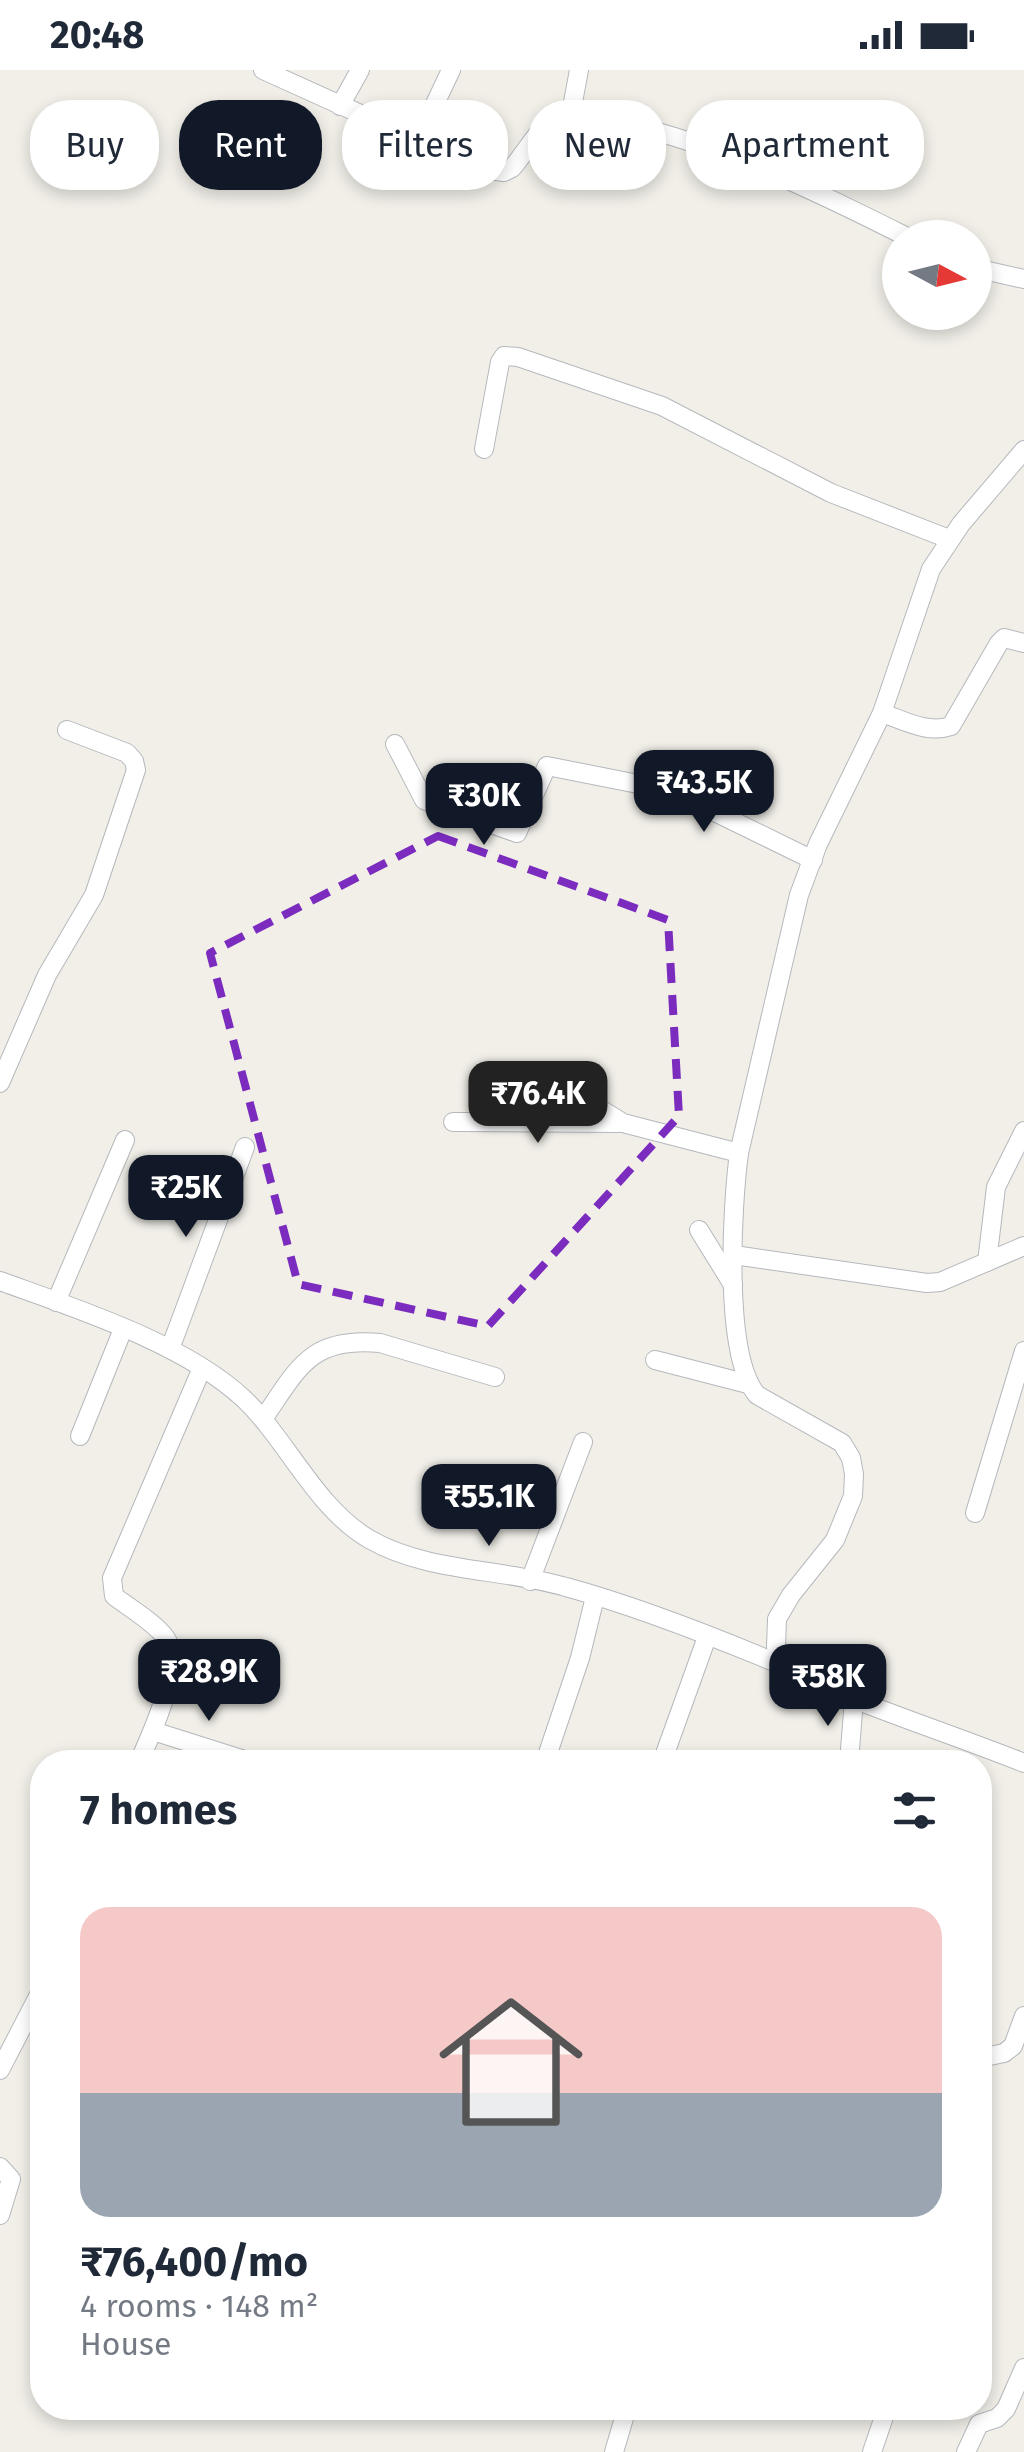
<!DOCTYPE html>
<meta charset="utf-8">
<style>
:root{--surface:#fff;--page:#f2f2f3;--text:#1f2937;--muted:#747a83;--line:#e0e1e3;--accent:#111827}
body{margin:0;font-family:"Fira Sans",sans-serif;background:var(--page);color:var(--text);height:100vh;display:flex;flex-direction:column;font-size:38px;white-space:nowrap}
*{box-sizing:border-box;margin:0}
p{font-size:32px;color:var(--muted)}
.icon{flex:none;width:55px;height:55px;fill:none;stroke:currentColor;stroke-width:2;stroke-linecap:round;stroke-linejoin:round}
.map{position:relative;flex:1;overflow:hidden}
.details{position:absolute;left:30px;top:1680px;width:962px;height:670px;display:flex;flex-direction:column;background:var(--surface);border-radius:40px;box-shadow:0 5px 15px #0003}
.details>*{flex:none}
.top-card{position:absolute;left:30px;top:30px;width:965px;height:90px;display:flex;gap:20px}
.needle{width:65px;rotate:97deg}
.buttons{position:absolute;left:882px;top:150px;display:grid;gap:20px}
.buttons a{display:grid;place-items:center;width:110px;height:110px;border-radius:50%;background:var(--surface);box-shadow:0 5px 15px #0003;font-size:50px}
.price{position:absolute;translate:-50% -85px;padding:0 22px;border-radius:20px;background:var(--accent);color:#fff;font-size:32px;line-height:65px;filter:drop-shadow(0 2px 5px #0008)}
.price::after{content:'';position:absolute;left:50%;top:60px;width:30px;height:22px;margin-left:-15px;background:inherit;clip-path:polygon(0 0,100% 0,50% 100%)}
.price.on{background:#222;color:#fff}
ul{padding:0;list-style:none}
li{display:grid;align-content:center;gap:20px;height:530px;padding:0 50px}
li+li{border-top:2px solid var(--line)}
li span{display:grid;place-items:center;height:310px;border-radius:30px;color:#555}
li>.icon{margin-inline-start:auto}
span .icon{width:180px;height:180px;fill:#fffc;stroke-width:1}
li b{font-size:42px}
h2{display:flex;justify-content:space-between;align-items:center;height:120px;padding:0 50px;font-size:42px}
.chip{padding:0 35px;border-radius:40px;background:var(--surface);box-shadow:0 5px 15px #0003;font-size:35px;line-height:90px}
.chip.on{background:var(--accent);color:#fff}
.status{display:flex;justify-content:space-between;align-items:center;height:70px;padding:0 50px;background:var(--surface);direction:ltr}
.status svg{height:28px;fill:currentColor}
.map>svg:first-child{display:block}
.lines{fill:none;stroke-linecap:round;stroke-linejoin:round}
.minor-casing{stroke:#b5b8bc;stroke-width:20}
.minor{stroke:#fff;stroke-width:18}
.marked{fill:none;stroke:#7b2cbf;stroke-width:8;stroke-dasharray:20 12;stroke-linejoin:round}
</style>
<div class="status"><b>20:48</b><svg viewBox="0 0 49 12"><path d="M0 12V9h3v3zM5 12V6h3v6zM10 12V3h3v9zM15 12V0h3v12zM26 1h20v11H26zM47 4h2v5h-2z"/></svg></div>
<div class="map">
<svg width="1024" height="2382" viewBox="0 0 1024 2382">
<rect width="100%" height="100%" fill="#f1efe8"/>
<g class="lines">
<g class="minor-casing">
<g id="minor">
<path d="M263 0 482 99 504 102 512 98C526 83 544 47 564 43 576 41 591 47 602 49 710 69 812 119 909 168"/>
<path d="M340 36 360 0"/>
<path d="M571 43 579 0"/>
<path d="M417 72 451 0"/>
<path d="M975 198 1024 209"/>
<path d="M484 379 500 292 504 286 518 287 662 336 831 423 949 469"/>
<path d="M882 643C905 651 928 664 951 656L999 573 1004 568 1024 573"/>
<path d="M395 674 424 730 517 763 547 696 653 717 686 728 813 790"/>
<path d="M552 1009 623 1053 739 1083"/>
<path d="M0 1013 47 905 94 825 136 700 134 691 127 683 67 660"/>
<path d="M453 1052 618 1053"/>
<path d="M699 1160 733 1215"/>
<path d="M734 1185 927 1213 940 1212 1024 1176"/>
<path d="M987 1192 996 1117 1024 1061"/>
<path d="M0 1211C77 1239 184 1273 244 1329 288 1371 315 1437 369 1469 428 1503 502 1498 566 1517 636 1536 712 1566 779 1594 796 1601 810 1612 826 1618 891 1645 959 1667 1024 1693"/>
<path d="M56 1232 125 1070"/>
<path d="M170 1279 245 1077"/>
<path d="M655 1290 748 1314"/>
<path d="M263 1349C299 1297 310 1267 380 1273L495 1307"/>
<path d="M80 1366 123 1259"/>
<path d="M975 1443 1024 1281"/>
<path d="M530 1511 583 1372"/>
<path d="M783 1596 776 1577 777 1549 791 1525 835 1470 853 1426 854 1404 851 1388 842 1373 757 1325C723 1285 732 1136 739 1083L799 825 818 774 882 643 931 499 961 454 1024 380"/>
<path d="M153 1661 251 1692"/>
<path d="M139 1692C151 1664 181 1602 168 1572 162 1557 128 1537 114 1526L112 1508 202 1298"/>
<path d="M545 1692 580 1588 595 1527"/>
<path d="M662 1692 707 1567"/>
<path d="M849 1692 854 1629"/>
<path d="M980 1988 1004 1983 1013 1976 1024 1946"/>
<path d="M0 2000 42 1919"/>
<path d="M0 2097 11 2109 0 2145"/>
<path d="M702 2338H715"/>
<path d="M614 2382 627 2338"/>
<path d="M872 2382 887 2338"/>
<path d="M966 2382 979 2354 997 2348 1006 2339 1024 2298"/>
</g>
</g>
<use href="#minor" class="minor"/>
</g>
<path class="marked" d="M438 766 668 850 679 1046 488 1256 298 1214 210 883Z"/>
</svg>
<div class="buttons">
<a><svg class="needle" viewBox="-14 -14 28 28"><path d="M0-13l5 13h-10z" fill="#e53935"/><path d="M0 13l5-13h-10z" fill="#747a83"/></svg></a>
</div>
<b class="price" style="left:704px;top:765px">₹43.5K</b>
<b class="price" style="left:484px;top:778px">₹30K</b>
<b class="price on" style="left:538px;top:1076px">₹76.4K</b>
<b class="price" style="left:186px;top:1170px">₹25K</b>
<b class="price" style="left:489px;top:1479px">₹55.1K</b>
<b class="price" style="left:209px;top:1654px">₹28.9K</b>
<b class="price" style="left:828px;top:1659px">₹58K</b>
<div class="top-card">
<a class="chip">Buy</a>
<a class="chip on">Rent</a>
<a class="chip">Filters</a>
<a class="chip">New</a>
<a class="chip">Apartment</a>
</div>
<section class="details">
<h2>7 homes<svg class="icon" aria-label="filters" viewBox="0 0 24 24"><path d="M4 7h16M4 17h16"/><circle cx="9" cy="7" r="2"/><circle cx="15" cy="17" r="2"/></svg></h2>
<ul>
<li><span style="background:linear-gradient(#f6c9c9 60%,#9aa5b1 0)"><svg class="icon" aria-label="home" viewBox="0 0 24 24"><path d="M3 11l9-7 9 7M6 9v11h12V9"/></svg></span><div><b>₹76,400/mo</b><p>4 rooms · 148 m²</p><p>House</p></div></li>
</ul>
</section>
</div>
